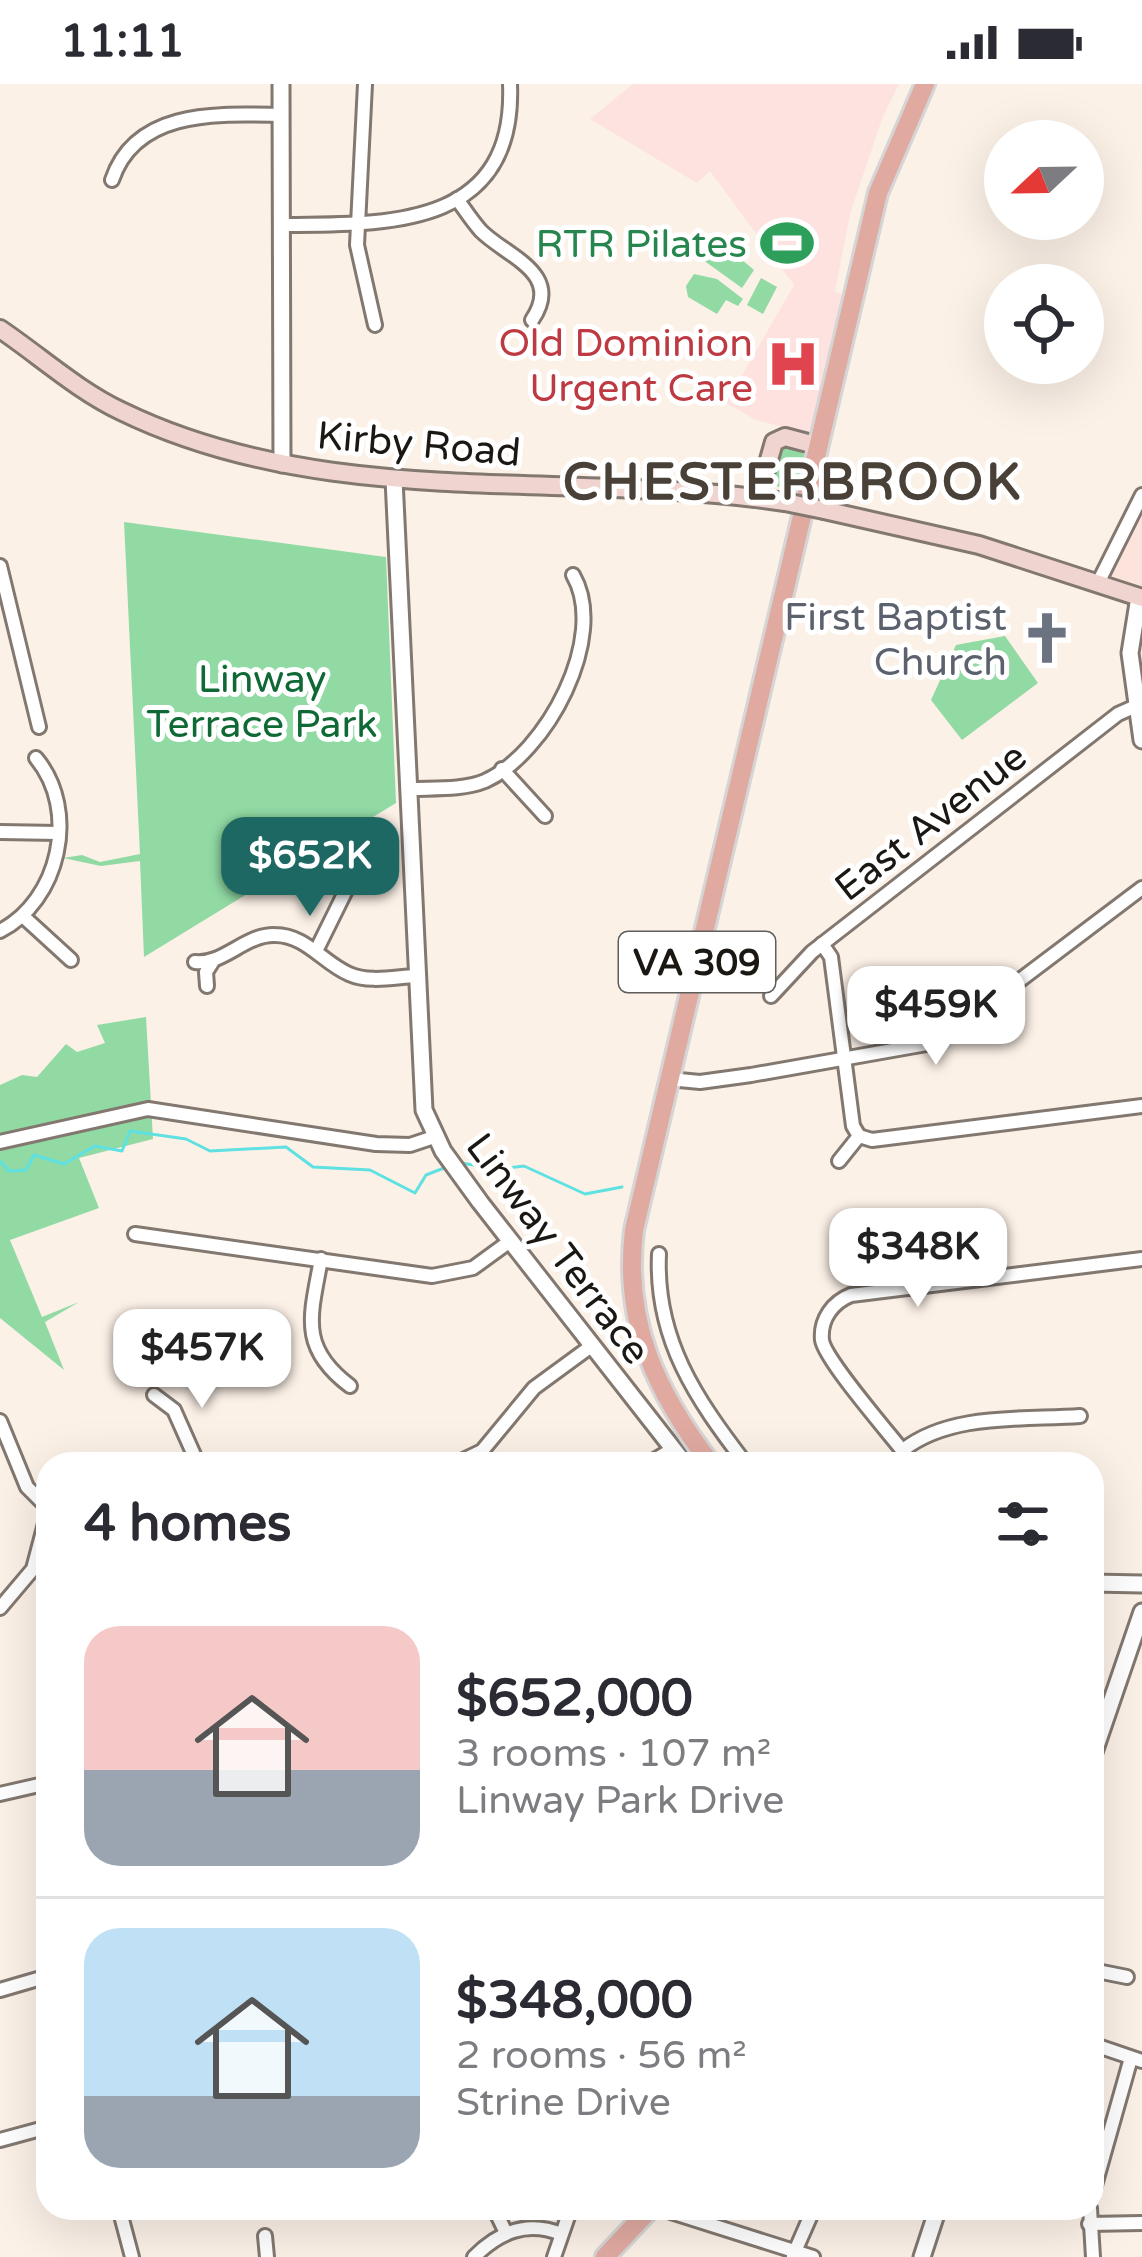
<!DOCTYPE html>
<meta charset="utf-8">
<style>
:root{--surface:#fff;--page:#f2f2f3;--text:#2b2b33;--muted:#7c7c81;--line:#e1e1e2;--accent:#1d6863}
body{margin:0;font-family:"Varela Round",sans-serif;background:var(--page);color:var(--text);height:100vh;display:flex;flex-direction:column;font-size:45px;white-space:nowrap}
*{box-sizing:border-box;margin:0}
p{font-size:39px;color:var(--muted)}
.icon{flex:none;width:66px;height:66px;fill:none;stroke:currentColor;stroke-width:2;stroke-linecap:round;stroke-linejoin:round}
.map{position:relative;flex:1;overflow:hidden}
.drawer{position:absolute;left:36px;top:1368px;width:1068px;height:768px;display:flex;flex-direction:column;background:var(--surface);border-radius:36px;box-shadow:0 12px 48px #0002}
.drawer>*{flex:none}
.needle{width:78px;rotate:248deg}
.buttons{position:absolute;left:984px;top:36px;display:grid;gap:24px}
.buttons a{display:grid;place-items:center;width:120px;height:120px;border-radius:50%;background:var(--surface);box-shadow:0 12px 48px #0002;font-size:60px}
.price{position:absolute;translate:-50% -102px;padding:0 27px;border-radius:24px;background:#fff;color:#222;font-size:39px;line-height:78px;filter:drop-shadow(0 3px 6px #0008)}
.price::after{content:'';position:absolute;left:50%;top:72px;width:36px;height:27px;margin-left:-18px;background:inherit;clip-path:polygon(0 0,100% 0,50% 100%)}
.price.current{background:var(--accent);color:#fff}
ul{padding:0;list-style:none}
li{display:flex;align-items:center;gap:36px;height:300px;padding:0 48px}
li+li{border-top:3px solid var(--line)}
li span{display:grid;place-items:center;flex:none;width:336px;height:240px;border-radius:36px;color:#555}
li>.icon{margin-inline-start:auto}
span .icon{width:144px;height:144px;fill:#fffc;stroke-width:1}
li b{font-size:51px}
h2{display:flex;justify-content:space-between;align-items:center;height:144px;padding:0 48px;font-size:51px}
.status{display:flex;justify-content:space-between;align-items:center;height:84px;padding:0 60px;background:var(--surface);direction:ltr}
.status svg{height:33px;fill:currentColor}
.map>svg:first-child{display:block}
.commercial{fill:#fde2e0}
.education{fill:#fce3dc}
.green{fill:#91daa4}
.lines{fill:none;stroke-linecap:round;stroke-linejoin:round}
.stream{stroke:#5fe1e2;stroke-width:3}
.minor-casing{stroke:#827870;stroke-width:18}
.tertiary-casing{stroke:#827870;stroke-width:21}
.secondary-casing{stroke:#827870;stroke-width:22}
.primary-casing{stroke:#d6d5d5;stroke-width:24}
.minor{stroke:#fff;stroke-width:12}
.tertiary{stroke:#fff;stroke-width:15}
.secondary{stroke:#f0d4d0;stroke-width:16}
.primary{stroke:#e0aaa1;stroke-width:18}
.secondary-bridge-casing{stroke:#827870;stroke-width:22;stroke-linecap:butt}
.secondary-bridge{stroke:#f0d4d0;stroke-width:16}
.labels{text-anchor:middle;stroke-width:10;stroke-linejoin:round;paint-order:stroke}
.shield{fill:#fff;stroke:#5f5d5a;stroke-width:3}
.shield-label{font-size:36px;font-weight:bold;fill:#1b1814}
.leisure-label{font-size:39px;fill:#27864d;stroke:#fff;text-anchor:end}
.health-label{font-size:39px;fill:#be3a42;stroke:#fff;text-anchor:end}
.street-label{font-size:39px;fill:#1b1814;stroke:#fff}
.worship-label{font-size:39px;fill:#5b616d;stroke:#fff;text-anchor:end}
.park-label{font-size:39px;fill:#0f6935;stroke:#fff}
.district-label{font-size:51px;font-weight:bold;letter-spacing:3px;fill:#494138;stroke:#fff}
</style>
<div class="status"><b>11:11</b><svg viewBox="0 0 49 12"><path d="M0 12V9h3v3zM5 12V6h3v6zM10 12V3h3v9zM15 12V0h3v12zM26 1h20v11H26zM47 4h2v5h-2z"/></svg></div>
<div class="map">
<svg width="1142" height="2173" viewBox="0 0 1142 2173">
<rect width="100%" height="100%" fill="#fcf1e7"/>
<path class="commercial" d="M633 0H899L882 35 850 130 835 208 844 211 810 350 756 336 726 319 794 201 710 87 697 99 590 35Z"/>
<path class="education" d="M1142 430V510L1113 501 1108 488Z"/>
<g class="green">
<path d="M716 154 754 186 742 204 703 176Z"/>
<path d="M694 190 717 195 743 215 738 222 726 216 717 230 688 213 686 202Z"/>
<path d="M761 194 777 203 763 230 747 221Z"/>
<path d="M786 361 806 371 801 412 769 399 778 364Z"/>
<path d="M124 438 386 473 396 719 144 873 140 777 101 782 63 774 82 771 100 778 140 770Z"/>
<path d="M1005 552 1038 599 962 656 931 616 956 561Z"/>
<path d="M146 933 153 1055 79 1074 99 1124 10 1156 42 1233 79 1218 45 1238 64 1286 0 1234V1001L22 991 37 993 66 960 77 968 105 959 97 941Z"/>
</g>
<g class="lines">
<g class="stream">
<path d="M0 1077 9 1087 26 1086 34 1071 64 1080 95 1062 122 1067 130 1047 186 1055 210 1067 286 1063 313 1083 370 1086 415 1109 426 1091 444 1084"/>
<path d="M461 1079 499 1085 524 1082 585 1110 622 1103"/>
</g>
<g class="minor-casing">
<g id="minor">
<path d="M365 0 357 161 375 241"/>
<path d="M112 96C136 24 220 30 281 31"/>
<path d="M457 115C465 126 472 137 481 147 507 173 564 189 532 236"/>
<path d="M282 141C385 140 516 146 510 0"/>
<path d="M0 482 39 643"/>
<path d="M1098 499 1142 411"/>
<path d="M502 685 545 732"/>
<path d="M411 705C435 704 463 706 485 697 546 670 609 553 573 491"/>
<path d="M0 748 58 749"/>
<path d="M25 834 71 876"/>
<path d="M0 847C59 817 80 727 36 674"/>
<path d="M822 860 831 873 853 1042 859 1052"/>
<path d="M316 867 356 786"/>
<path d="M195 878C224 881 245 850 275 851 306 851 323 879 349 890 369 899 395 893 415 892"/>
<path d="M207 902 206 888 213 877"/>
<path d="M771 912 812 868 1118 630 1136 622"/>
<path d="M669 995 700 998 751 991 938 958 1142 804"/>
<path d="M859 1052 872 1056 1142 1022"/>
<path d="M0 1058 148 1025 376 1060 410 1061 434 1053"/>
<path d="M839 1077 859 1052"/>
<path d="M135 1150 432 1192 473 1184 510 1157"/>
<path d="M659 1170C655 1255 696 1315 746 1380"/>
<path d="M321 1175C311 1231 298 1263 350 1302"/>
<path d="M154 1311 174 1326 198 1380"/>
<path d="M0 1337 27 1403 48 1424"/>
<path d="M903 1366C950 1329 1022 1336 1080 1332"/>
<path d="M455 1380 482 1367 534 1304 590 1263"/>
<path d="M615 1380 653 1377 673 1365"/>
<path d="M913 1380C897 1358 825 1277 822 1256 820 1235 833 1218 851 1211L1142 1175"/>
<path d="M0 1524 33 1485 48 1428"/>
<path d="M0 1710 48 1699"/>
<path d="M1092 1886 1127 1893"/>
<path d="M0 1906 48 1892"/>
<path d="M1092 1960 1142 1977"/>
<path d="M0 2056 48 2043"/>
<path d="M1092 2112 1131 1974"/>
<path d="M119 2124 132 2173"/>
<path d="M494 2124 506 2149"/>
<path d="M658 2124 813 2173"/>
<path d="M1090 2124 1093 2173"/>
<path d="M1089 2140 1142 2139"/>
<path d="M265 2152 267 2173"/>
<path d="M793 2172 814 2124"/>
<path d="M474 2173C499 2148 527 2136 561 2150"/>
<path d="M554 2173 571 2124"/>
</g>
</g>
<g class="tertiary-casing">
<g id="tertiary">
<path d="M281 0 282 380"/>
<path d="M394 395 424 1026 443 1067 480 1118 685 1380"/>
<path d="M1139 513 1130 569 1142 656"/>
<path d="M1092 1499 1142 1500"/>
<path d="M1092 1674 1142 1528"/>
<path d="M922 2173 938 2124"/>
</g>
</g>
<g class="secondary-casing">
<g id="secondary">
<path d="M0 245C40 272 77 306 121 327 328 428 564 385 785 418"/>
<path d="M758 414 774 358 785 353 819 362"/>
<path d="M824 426 979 461 1142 514"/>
</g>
</g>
<g class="primary-casing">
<g id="primary">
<path d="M711 1380C656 1308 623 1238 634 1146L878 109 925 0"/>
<path d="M605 2173 651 2124"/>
</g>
</g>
<use href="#minor" class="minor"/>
<use href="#tertiary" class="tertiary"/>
<use href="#secondary" class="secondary"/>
<use href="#primary" class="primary"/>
<g class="secondary-bridge-casing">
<path id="secondary-bridge" d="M785 418 824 426"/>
</g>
<use href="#secondary-bridge" class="secondary-bridge"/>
</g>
<defs>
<g id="stadium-bare" transform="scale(4.14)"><path d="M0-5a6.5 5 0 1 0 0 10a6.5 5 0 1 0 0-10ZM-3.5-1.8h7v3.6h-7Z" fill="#2e9e5b" stroke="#fff" stroke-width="2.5" paint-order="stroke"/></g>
<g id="hospital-bare" transform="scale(4.14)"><path d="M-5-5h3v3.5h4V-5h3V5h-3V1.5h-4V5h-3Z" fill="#e0444e" stroke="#fff" stroke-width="2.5" paint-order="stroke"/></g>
<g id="church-bare" transform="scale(4.14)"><path d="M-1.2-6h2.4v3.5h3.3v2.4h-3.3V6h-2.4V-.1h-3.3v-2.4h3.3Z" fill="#6b7280" stroke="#fff" stroke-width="2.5" paint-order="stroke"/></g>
</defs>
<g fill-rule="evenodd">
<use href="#stadium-bare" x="787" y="159"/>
<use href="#hospital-bare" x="793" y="280"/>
<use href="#church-bare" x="1047" y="554"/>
</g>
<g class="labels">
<rect class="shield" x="619" y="848" width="156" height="60" rx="9"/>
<g class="shield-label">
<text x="697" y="891">VA 309</text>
</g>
<g class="leisure-label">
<text x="747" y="173">RTR Pilates</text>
</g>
<g class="health-label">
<text x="753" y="272">Old Dominion<tspan x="753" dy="45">Urgent Care</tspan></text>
</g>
<g class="street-label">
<text transform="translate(419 359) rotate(5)" y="14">Kirby Road</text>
<text transform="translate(930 737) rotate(-38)" y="14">East Avenue</text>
<text transform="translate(559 1164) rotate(53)" y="14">Linway Terrace</text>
</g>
<g class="worship-label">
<text x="1007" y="546">First Baptist<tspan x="1007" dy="45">Church</tspan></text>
</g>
<g class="park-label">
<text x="262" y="608">Linway<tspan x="262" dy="45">Terrace Park</tspan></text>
</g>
<g class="district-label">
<text x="793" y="415">CHESTERBROOK</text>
</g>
</g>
</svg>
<div class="buttons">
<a><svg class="needle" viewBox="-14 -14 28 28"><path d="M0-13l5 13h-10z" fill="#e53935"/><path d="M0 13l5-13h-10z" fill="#7c7c81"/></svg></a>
<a><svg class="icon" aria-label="locate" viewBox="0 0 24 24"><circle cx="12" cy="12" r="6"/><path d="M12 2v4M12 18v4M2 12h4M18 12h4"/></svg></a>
</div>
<b class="price current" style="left:310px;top:835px">$652K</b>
<b class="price" style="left:936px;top:984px">$459K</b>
<b class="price" style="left:918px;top:1226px">$348K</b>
<b class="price" style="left:202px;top:1327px">$457K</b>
<section class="drawer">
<h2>4 homes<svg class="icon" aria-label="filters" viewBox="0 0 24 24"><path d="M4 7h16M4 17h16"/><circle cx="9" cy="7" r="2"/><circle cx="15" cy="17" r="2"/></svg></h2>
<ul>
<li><span style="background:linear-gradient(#f6c9c9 60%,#9aa5b1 0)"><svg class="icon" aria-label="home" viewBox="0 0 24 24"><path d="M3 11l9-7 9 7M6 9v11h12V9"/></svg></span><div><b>$652,000</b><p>3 rooms · 107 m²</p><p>Linway Park Drive</p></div></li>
<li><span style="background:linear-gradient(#bfe0f5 70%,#9aa5b1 0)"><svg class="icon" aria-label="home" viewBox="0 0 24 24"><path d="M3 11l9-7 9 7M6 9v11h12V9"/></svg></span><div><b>$348,000</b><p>2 rooms · 56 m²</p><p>Strine Drive</p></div></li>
</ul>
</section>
</div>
